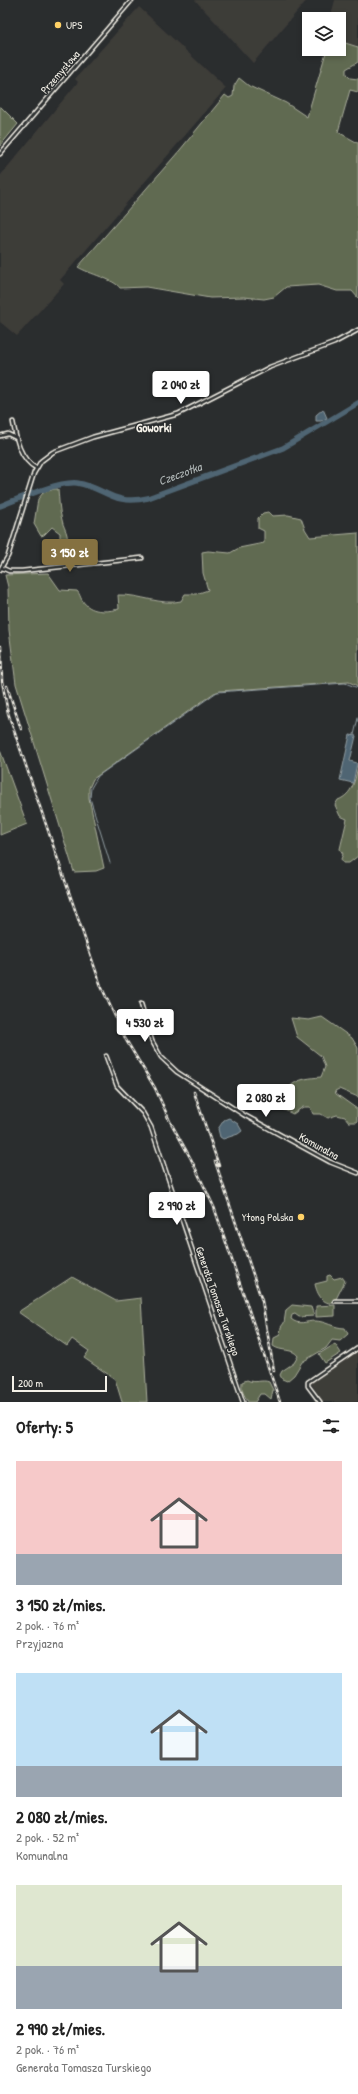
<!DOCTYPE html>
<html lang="pl">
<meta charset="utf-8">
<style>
:root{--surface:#fff;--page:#f6f6f6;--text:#222;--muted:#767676;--accent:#857141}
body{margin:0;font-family:"Patrick Hand",sans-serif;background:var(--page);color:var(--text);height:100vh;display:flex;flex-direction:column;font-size:15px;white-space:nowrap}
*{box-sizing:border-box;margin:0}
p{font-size:13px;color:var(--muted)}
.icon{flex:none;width:22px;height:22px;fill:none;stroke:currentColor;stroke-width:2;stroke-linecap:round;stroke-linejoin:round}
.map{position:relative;height:1402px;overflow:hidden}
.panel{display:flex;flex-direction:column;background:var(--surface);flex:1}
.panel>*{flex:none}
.buttons{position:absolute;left:302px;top:12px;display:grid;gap:8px}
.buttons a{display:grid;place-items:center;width:44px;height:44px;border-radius:0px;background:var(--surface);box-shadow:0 2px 6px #0003;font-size:20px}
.scale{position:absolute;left:12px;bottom:10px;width:95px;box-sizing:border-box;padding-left:4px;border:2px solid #f4f1e8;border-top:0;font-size:11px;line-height:14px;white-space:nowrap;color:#f4f1e8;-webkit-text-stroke:3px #2a2d2e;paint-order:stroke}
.price{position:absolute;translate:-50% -34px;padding:0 9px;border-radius:4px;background:#fff;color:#222;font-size:13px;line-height:26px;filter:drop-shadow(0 1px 2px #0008)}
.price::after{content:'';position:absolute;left:50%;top:24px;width:12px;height:9px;margin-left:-6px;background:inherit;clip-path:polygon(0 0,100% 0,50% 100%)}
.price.on{background:var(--accent);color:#fff}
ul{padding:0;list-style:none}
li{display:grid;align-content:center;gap:8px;height:212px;padding:0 16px}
li span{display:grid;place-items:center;height:124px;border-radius:0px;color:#555}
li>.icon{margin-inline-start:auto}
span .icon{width:72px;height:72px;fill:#fffc;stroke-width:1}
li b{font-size:17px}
h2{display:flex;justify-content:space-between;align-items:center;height:48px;padding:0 16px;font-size:17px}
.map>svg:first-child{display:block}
.built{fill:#3e3c39}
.green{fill:#616a51;stroke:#aaae9c}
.water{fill:#4f6573;stroke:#919da2}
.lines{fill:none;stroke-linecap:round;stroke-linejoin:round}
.stream{stroke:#919da2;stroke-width:1}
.river{stroke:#4f6573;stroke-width:5.5}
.street-casing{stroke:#f4f1e8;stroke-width:5.5}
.street{stroke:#2a2d2e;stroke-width:2.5}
.rail-casing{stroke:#f4f1e8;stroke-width:2.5}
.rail{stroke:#2a2d2e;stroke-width:1;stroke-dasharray:3;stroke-linecap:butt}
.poi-dot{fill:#ffd166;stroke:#2a2d2e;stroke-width:1.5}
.labels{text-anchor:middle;stroke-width:3;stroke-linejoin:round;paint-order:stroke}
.poi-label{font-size:11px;fill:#f4f1e8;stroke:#2a2d2e;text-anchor:start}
.street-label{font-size:11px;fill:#f4f1e8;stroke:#2a2d2e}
.water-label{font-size:12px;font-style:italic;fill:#b2b9b9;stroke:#2a2d2e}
.quarter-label{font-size:13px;font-weight:bold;fill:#f4f1e8;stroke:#2a2d2e}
</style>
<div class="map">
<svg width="358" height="1402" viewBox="0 0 358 1402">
<rect width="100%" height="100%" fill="#2a2d2e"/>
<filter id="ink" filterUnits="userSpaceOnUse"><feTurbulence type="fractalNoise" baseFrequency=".025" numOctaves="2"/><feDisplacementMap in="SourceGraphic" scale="8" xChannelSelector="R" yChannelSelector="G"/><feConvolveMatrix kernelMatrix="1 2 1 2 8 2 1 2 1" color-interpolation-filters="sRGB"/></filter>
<g filter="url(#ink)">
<g class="built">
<path d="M195 0H307L253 63Z"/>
<path d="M335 0H358V46L339 41V19H330Z"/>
<path d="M139 7 226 88 60 280 64 284 17 336 0 322V176L78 82 75 79Z"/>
<path d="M358 1351V1402H323L311 1383Z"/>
</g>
<g class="green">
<path d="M339 41 358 47V62L346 69V74L350 78 358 79V92L350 90 338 132 358 143V298L352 291H337L318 285 286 287 274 297 264 299 244 297 210 298 146 287 120 288C114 279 89 274 78 267L180 150 225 95 229 98 233 96 234 86 239 78 249 86 286 103 307 117 327 49H339Z"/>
<path d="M0 106 18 124 0 146Z"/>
<path d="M54 489H58C59 499 59 510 62 520 63 526 66 530 67 535 69 545 61 552 52 548L50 544 51 541 60 539V533L52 527 44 535 41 536 34 524 38 499 43 493Z"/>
<path d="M268 512 272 516 288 515 301 518 305 529 310 537 358 533V686L349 682 220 691 214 693 93 779 89 788V798L104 868 96 871 74 872 16 684 9 630 8 587 5 575 48 573 60 590 77 591C80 594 80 597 82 600 90 613 106 612 119 609L118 595C140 594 161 606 181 601L185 594H196L208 590 203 573 202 552 208 551 230 553 239 548 264 543V531L258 528V518L263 513Z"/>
<path d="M0 750 27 824 0 835Z"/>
<path d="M358 766V856L349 863H343L341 859 343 854 340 849 347 819 340 816 335 805 338 800C353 794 355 780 358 766Z"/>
<path d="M322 1017 352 1038 358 1048V1097L339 1089 335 1091 336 1094 357 1109V1122H349L345 1117 337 1115 328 1118 321 1114H313L310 1107H303L293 1114 282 1109 278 1103C291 1081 297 1079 321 1077L325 1067 321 1056 297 1037 291 1018 309 1020Z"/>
<path d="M330 1275 334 1279 342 1277 345 1281 334 1303C323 1305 317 1294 315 1284L327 1281V1276Z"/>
<path d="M72 1277 116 1301 141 1298 147 1402H122L115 1379 84 1358 89 1351 72 1339 67 1346 18 1312Z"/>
<path d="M292 1305 311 1307 314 1316 299 1317 295 1314 292 1315 291 1319C299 1326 306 1321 315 1321 325 1321 334 1328 345 1328L348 1334 340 1341 332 1340 326 1348 302 1362 294 1375 287 1381 282 1379 280 1375 282 1371 294 1363 298 1356C293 1348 281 1352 273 1346L274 1338 280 1335 281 1327 284 1323 286 1310Z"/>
<path d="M335 1305V1316L316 1317V1306Z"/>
<path d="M335 1344 341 1353 325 1363 319 1354Z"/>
<path d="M247 1380C255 1384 262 1379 269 1382L273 1390 271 1399 265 1394H260L255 1402H248C244 1394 241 1392 242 1382Z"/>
</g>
<g class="water">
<path d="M323 409 327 418 321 421H316V415Z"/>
<path d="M350 735 356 736 350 761 357 763 353 783 340 780Z"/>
<path d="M229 1118 238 1124 242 1131 238 1134 223 1139 220 1137 218 1129 224 1120Z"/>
</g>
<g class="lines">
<g class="stream">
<path d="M354 735 358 718"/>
<path d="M110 863 90 798 91 788 98 776 217 692 345 683 358 688"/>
</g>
<path class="river" d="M0 506C18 499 59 481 77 483 107 488 112 506 148 498L283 448 358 403"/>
<g class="street-casing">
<g id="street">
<path d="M0 154 132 0"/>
<path d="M13 422C16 439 20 459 36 468"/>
<path d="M0 436 8 434 16 438"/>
<path d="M2 568 9 571H22L142 558"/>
<path d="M0 570 8 556 34 473 41 461 53 452 93 437 178 414 270 367 334 343 358 330"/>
<path d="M141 1004 152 1041 161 1057 177 1072 244 1115 330 1162 358 1173"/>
<path d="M106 1056 117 1086 143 1113 151 1127 243 1402"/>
<path d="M335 1301H358"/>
<path d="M320 1402 308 1386V1382L358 1348"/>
</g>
</g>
<use href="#street" class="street"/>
<g class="rail-casing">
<g id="rail">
<path d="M1 646 2 681 8 713 101 986 126 1040 155 1088 169 1119"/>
<path d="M7 686 21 729"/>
<path d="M194 1092 219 1166"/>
<path d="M166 1114 191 1159 214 1207 280 1402"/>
<path d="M215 1161 262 1301 274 1371"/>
</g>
</g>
<use href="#rail" class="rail"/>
</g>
</g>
<g class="poi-dot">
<circle cx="58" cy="25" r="4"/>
<circle cx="301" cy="1217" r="4"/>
</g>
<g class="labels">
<g class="poi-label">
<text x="66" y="29">UPS</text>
<text x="293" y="1221" text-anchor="end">Ytong Polska</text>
</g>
<g class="street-label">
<text transform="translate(60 72) rotate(-49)" y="4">Przemysłowa</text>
<text transform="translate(319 1146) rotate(29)" y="4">Komunalna</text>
<text transform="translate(218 1301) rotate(71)" y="4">Generała Tomasza Turskiego</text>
</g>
<g class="water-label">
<text transform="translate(180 474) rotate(-20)" y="4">Czeczotka</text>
</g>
<g class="quarter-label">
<text x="154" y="432">Goworki</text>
</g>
</g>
</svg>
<div class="buttons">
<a><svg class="icon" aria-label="layers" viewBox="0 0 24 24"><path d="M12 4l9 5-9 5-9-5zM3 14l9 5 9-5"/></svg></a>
</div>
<div class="scale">200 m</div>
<b class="price" style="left:181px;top:405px">2 040 zł</b>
<b class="price on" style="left:70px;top:573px">3 150 zł</b>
<b class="price" style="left:145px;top:1043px">4 530 zł</b>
<b class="price" style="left:266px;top:1118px">2 080 zł</b>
<b class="price" style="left:177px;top:1226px">2 990 zł</b>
</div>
<section class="panel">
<h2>Oferty: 5<svg class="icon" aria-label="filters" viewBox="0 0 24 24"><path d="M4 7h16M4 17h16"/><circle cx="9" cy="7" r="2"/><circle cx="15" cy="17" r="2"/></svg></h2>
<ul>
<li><span style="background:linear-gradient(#f6c9c9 75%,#9aa5b1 0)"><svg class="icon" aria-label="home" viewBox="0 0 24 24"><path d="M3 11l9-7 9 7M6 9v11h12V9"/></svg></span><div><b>3 150 zł/mies.</b><p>2 pok. · 76 m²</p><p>Przyjazna</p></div></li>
<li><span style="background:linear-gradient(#bfe0f5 75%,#9aa5b1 0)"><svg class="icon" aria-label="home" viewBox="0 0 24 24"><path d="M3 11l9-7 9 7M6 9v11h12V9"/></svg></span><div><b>2 080 zł/mies.</b><p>2 pok. · 52 m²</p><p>Komunalna</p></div></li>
<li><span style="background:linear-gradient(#dfe7d0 65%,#9aa5b1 0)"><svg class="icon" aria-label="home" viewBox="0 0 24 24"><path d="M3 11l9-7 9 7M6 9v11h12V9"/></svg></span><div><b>2 990 zł/mies.</b><p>2 pok. · 76 m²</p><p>Generała Tomasza Turskiego</p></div></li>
</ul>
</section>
